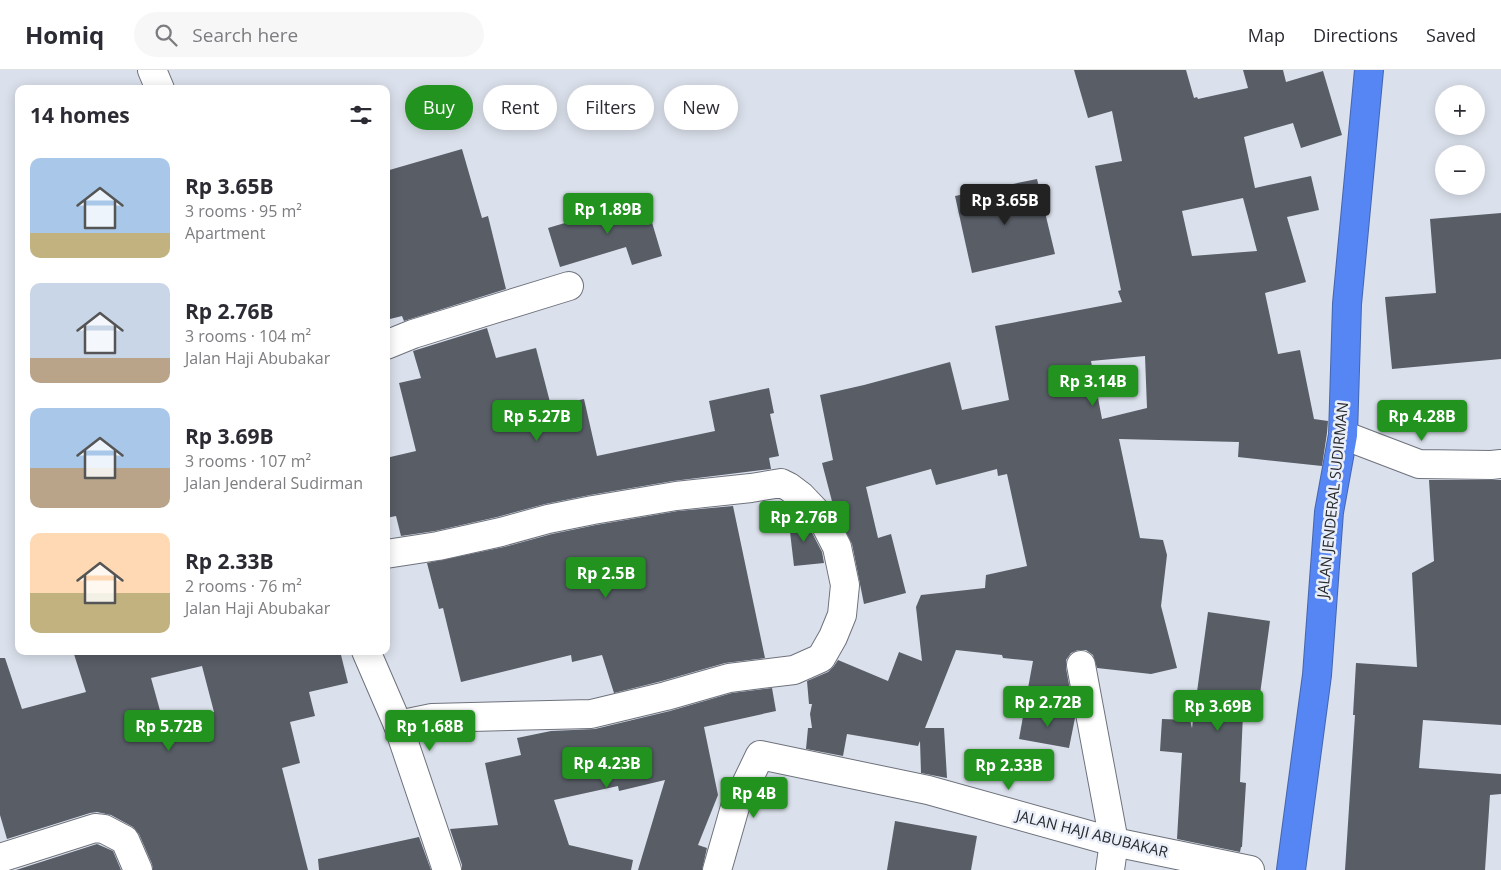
<!DOCTYPE html>
<meta charset="utf-8">
<style>
:root{--surface:#fff;--page:#f7f7f7;--text:#2b2b33;--muted:#7c7c81;--line:#e1e1e2;--accent:#21931e}
body{margin:0;font-family:"Open Sans",sans-serif;background:var(--page);color:var(--text);height:100vh;display:flex;flex-direction:column;font-size:19px;white-space:nowrap}
*{box-sizing:border-box;margin:0}
p{font-size:16px;color:var(--muted)}
.icon{flex:none;width:28px;height:28px;fill:none;stroke:currentColor;stroke-width:2;stroke-linecap:round;stroke-linejoin:round}
.map{position:relative;flex:1;overflow:hidden}
.panel{position:absolute;left:15px;top:15px;width:375px;height:570px;display:flex;flex-direction:column;background:var(--surface);border-radius:10px;box-shadow:0 2px 12px #0003}
.panel>*{flex:none}
.top-card{position:absolute;left:405px;top:15px;width:475px;height:45px;display:flex;gap:10px}
.tools{position:absolute;left:1435px;top:15px;display:grid;gap:10px}
.tools a{display:grid;place-items:center;width:50px;height:50px;border-radius:50%;background:var(--surface);box-shadow:0 2px 12px #0003;font-size:25px}
.price{position:absolute;translate:-50% -42px;padding:0 11px;border-radius:5px;background:var(--accent);color:#fff;font-size:16px;line-height:32px;filter:drop-shadow(0 1px 2px #0008)}
.price::after{content:'';position:absolute;left:50%;top:30px;width:15px;height:11px;margin-left:-8px;background:inherit;clip-path:polygon(0 0,100% 0,50% 100%)}
.price.selected{background:#222;color:#fff}
ul{padding:0;list-style:none}
li{display:flex;align-items:center;gap:15px;height:125px;padding:0 15px}
li span{display:grid;place-items:center;flex:none;width:140px;height:100px;border-radius:10px;color:#555}
li>.icon{margin-inline-start:auto}
span .icon{width:60px;height:60px;fill:#fffc;stroke-width:1}
li b{font-size:21px}
h2{display:flex;justify-content:space-between;align-items:center;height:60px;padding:0 15px;font-size:21px}
.pill{padding:0 18px;border-radius:22px;background:var(--surface);box-shadow:0 2px 12px #0003;font-size:18px;line-height:45px}
.pill.selected{background:var(--accent);color:#fff}
header{display:flex;align-items:center;gap:30px;box-sizing:border-box;height:70px;padding:0 25px;background:var(--surface);border-bottom:1px solid var(--line)}
header strong{font-size:24px}
nav{display:flex;gap:28px;margin-inline-start:auto;font-size:18px}
.search{width:350px;height:45px;background:var(--page);display:flex;align-items:center;gap:12px;box-sizing:border-box;padding:0 18px;border-radius:28px;color:var(--muted);font-size:19px}
.map>svg:first-child{display:block}
.building{fill:#585d66;fill-rule:evenodd}
.lines{fill:none;stroke-linecap:round;stroke-linejoin:round}
.street-casing{stroke:#6e727c;stroke-width:30}
.highway-casing{stroke:#4566ae;stroke-width:30}
.street{stroke:#fff;stroke-width:28}
.highway{stroke:#5586f4;stroke-width:28}
.labels{text-anchor:middle;stroke-width:5;stroke-linejoin:round;paint-order:stroke}
.street-label{font-size:15px;fill:#272a2d;stroke:#e9eef9}
</style>
<header>
<strong>Homiq</strong>
<div class="search"><svg class="icon" aria-label="search" viewBox="0 0 24 24"><circle cx="10" cy="10" r="6"/><path d="M15 15l6 6"/></svg>Search here</div>
<nav><a>Map</a><a>Directions</a><a>Saved</a></nav>
</header>
<div class="map">
<svg width="1501" height="800" viewBox="0 0 1501 800">
<rect width="100%" height="100%" fill="#dbe1ec"/>
<g class="building">
<path d="M1074 0H1186L1194 28 1197 27 1198 29 1248 18 1243 0H1283L1286 12 1323 1 1342 65 1301 78 1293 53 1244 67 1255 118 1311 106 1319 140 1287 147 1306 212 1265 223 1278 284 1300 280 1314 349 1328 351 1327 363 1322 396 1238 387 1239 372 1119 369 1140 468 1163 470 1167 485 1161 536 1177 598 1151 604 1097 598 1093 585 1086 580H1078L1071 583 1066 590V598L1070 620 1026 629 1033 591 1003 588 1002 585 956 580 925 658H944L947 708 921 703 920 671 918 676 847 664 843 686 806 679 808 658H812L810 644 812 634H809L807 611 828 602 834 596 838 590 888 611 899 582 922 591 916 537 921 525 985 518 986 505 1027 496 1007 404 998 406 997 399 936 415 931 399 866 417 878 468 891 464 906 523 864 534 852 474 834 439 822 393 833 390 820 325 864 315 950 292 962 340 1009 330 995 256 1122 232 1118 221 1121 220 1095 96 1122 91 1112 41 1088 48ZM1243 128 1257 181 1192 186 1182 141ZM1145 286 1147 338 1102 349 1091 291Z"/>
<path d="M462 79 482 148 488 146 506 219 404 251 402 246 386 250V101Z"/>
<path d="M1037 109 1055 184 972 203 955 126Z"/>
<path d="M645 129 662 186 632 195 626 177 560 197 548 158Z"/>
<path d="M1501 143V289L1392 299 1385 227 1436 223 1430 149Z"/>
<path d="M487 258 496 288 536 278 551 336 584 329 597 386 715 361 709 331 769 318 774 343 770 344 779 386 769 388 771 399 673 411 590 425 545 434 497 447 435 461 401 466 396 446 386 448V388L416 381 399 313 421 308 413 281Z"/>
<path d="M1429 410H1501V655L1423 650 1419 698 1501 704V724L1490 725 1485 800H1345L1355 645H1353L1356 593 1417 597 1412 503 1434 491Z"/>
<path d="M733 436 765 588 725 593 662 611 614 623 602 585 572 592 571 585 461 612 443 538 439 539 427 493 504 477 552 464 596 455 678 441Z"/>
<path d="M797 444 809 457 822 482 824 493 794 496 788 445Z"/>
<path d="M1208 542 1270 551 1257 646 1243 644 1240 712 1246 713 1242 777H1241L1240 782 1177 769 1182 683 1160 681 1162 649 1190 650 1192 658Z"/>
<path d="M73 581H340L348 613 309 622 315 646 290 652 300 693 282 698 308 800H153L152 794 139 764 133 757 111 745 97 742 90 743 7 769 0 745V588H5L22 639 86 622ZM202 596 214 642 164 655 151 608Z"/>
<path d="M772 618 776 641 704 657 718 725 698 775 707 778 702 800H638L665 710 619 721 618 716 554 730 569 775 633 790 631 800H462V795L450 759 498 755 485 693 521 685 517 668 551 661 595 659 670 641 732 623Z"/>
<path d="M1024 641 1074 644 1075 648 1069 678 1019 669Z"/>
<path d="M895 751 977 766 971 800H887Z"/>
<path d="M419 767 431 800H319L318 789Z"/>
<path d="M97 774 113 781 121 800H16Z"/>
</g>
<g class="lines">
<g class="street-casing">
<g id="street">
<path d="M152 0 160 19"/>
<path d="M386 275 413 264 569 216"/>
<path d="M1343 365 1419 394 1491 395 1501 394"/>
<path d="M386 484 438 476 501 462 548 449 593 440 676 426 751 418 781 413 789 417 801 426 822 448 837 477 845 515 842 545 833 567 821 588 794 600 729 608 666 626 591 644 432 648 398 655"/>
<path d="M366 581 398 655 447 800"/>
<path d="M1081 595 1114 772 1110 800"/>
<path d="M0 788 95 758 104 759 125 770 138 800"/>
<path d="M717 800 735 737 760 685 928 720 1114 772 1250 800"/>
</g>
</g>
<g class="highway-casing">
<path id="highway" d="M1291 800 1317 605 1329 442 1343 365 1347 234 1369 0"/>
</g>
<use href="#street" class="street"/>
<use href="#highway" class="highway"/>
</g>
<g class="labels">
<g class="street-label">
<text transform="translate(1333 430) rotate(-84)" y="5">JALAN JENDERAL SUDIRMAN</text>
<text transform="translate(1092 764) rotate(14)" y="5">JALAN HAJI ABUBAKAR</text>
</g>
</g>
</svg>
<div class="tools">
<a>+</a>
<a>−</a>
</div>
<b class="price selected" style="left:1005px;top:156px">Rp 3.65B</b>
<b class="price" style="left:608px;top:165px">Rp 1.89B</b>
<b class="price" style="left:1093px;top:337px">Rp 3.14B</b>
<b class="price" style="left:537px;top:372px">Rp 5.27B</b>
<b class="price" style="left:1422px;top:372px">Rp 4.28B</b>
<b class="price" style="left:804px;top:473px">Rp 2.76B</b>
<b class="price" style="left:606px;top:529px">Rp 2.5B</b>
<b class="price" style="left:1048px;top:658px">Rp 2.72B</b>
<b class="price" style="left:1218px;top:662px">Rp 3.69B</b>
<b class="price" style="left:169px;top:682px">Rp 5.72B</b>
<b class="price" style="left:430px;top:682px">Rp 1.68B</b>
<b class="price" style="left:607px;top:719px">Rp 4.23B</b>
<b class="price" style="left:1009px;top:721px">Rp 2.33B</b>
<b class="price" style="left:754px;top:749px">Rp 4B</b>
<div class="top-card">
<a class="pill selected">Buy</a>
<a class="pill">Rent</a>
<a class="pill">Filters</a>
<a class="pill">New</a>
</div>
<section class="panel">
<h2>14 homes<svg class="icon" aria-label="filters" viewBox="0 0 24 24"><path d="M4 7h16M4 17h16"/><circle cx="9" cy="7" r="2"/><circle cx="15" cy="17" r="2"/></svg></h2>
<ul>
<li><span style="background:linear-gradient(#a9c7e8 75%,#c2b280 0)"><svg class="icon" aria-label="home" viewBox="0 0 24 24"><path d="M3 11l9-7 9 7M6 9v11h12V9"/></svg></span><div><b>Rp 3.65B</b><p>3 rooms · 95 m²</p><p>Apartment</p></div></li>
<li><span style="background:linear-gradient(#c9d6e8 75%,#b9a48a 0)"><svg class="icon" aria-label="home" viewBox="0 0 24 24"><path d="M3 11l9-7 9 7M6 9v11h12V9"/></svg></span><div><b>Rp 2.76B</b><p>3 rooms · 104 m²</p><p>Jalan Haji Abubakar</p></div></li>
<li><span style="background:linear-gradient(#a9c7e8 60%,#b9a48a 0)"><svg class="icon" aria-label="home" viewBox="0 0 24 24"><path d="M3 11l9-7 9 7M6 9v11h12V9"/></svg></span><div><b>Rp 3.69B</b><p>3 rooms · 107 m²</p><p>Jalan Jenderal Sudirman</p></div></li>
<li><span style="background:linear-gradient(#ffd9b3 60%,#c2b280 0)"><svg class="icon" aria-label="home" viewBox="0 0 24 24"><path d="M3 11l9-7 9 7M6 9v11h12V9"/></svg></span><div><b>Rp 2.33B</b><p>2 rooms · 76 m²</p><p>Jalan Haji Abubakar</p></div></li>
</ul>
</section>
</div>
